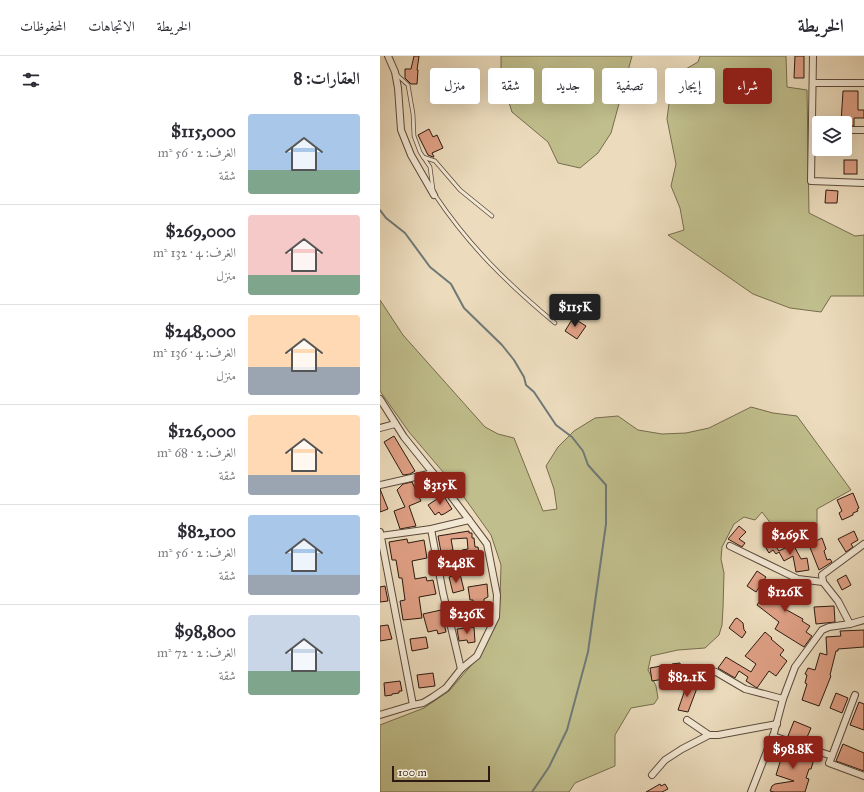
<!DOCTYPE html>
<html lang="ar">
<meta charset="utf-8">
<style>
:root{--surface:#fff;--page:#f7f7f7;--text:#2b2b33;--muted:#7c7c81;--line:#e1e1e2;--accent:#8f2418}
body{margin:0;font-family:"IM FELL Great Primer",Amiri,serif;background:var(--page);color:var(--text);direction:rtl;height:100vh;display:flex;flex-direction:column;font-size:15px;white-space:nowrap}
*{box-sizing:border-box;margin:0}
p{font-size:13px;color:var(--muted)}
.icon{flex:none;width:22px;height:22px;fill:none;stroke:currentColor;stroke-width:2;stroke-linecap:round;stroke-linejoin:round}
.map{position:relative;flex:1;overflow:hidden;direction:ltr}
.sheet{display:flex;flex-direction:column;background:var(--surface);width:380px}
.sheet>*{flex:none}
.guide{position:absolute;left:12px;top:12px;width:380px;height:36px;direction:rtl;display:flex;gap:8px}
.controls{position:absolute;left:432px;top:60px;display:grid;gap:8px}
.controls a{display:grid;place-items:center;width:40px;height:40px;border-radius:4px;background:var(--surface);box-shadow:0 4px 16px #0002;font-size:20px}
.scale{position:absolute;left:12px;bottom:10px;width:98px;box-sizing:border-box;padding-left:4px;border:2px solid #2b1a11;border-top:0;font-size:11px;line-height:14px;white-space:nowrap;color:#2b1a11;-webkit-text-stroke:3px #f3e8d4;paint-order:stroke}
.price{position:absolute;translate:-50% -34px;padding:0 9px;border-radius:4px;background:var(--accent);color:#fff;font-size:13px;line-height:26px;filter:drop-shadow(0 1px 2px #0008)}
.price::after{content:'';position:absolute;left:50%;top:24px;width:12px;height:9px;margin-left:-6px;background:inherit;clip-path:polygon(0 0,100% 0,50% 100%)}
.price.on{background:#222;color:#fff}
ul{padding:0;list-style:none}
li{display:flex;align-items:center;gap:12px;height:100px;padding:0 20px}
li+li{border-top:1px solid var(--line)}
li span{display:grid;place-items:center;flex:none;width:112px;height:80px;border-radius:4px;color:#555}
li>.icon{margin-inline-start:auto}
span .icon{width:48px;height:48px;fill:#fffc;stroke-width:1}
li b{font-size:17px}
h2{display:flex;justify-content:space-between;align-items:center;height:48px;padding:0 20px;font-size:17px}
.chip{padding:0 14px;border-radius:4px;background:var(--surface);box-shadow:0 4px 16px #0002;font-size:14px;line-height:36px}
.chip.on{background:var(--accent);color:#fff}
header{display:flex;align-items:center;gap:24px;box-sizing:border-box;height:56px;padding:0 20px;background:var(--surface);border-bottom:1px solid var(--line)}
header strong{font-size:19px}
nav{display:flex;gap:22px;margin-inline-start:auto;font-size:14px}
main{display:flex;flex:1;min-height:0}
.map>svg:first-child{display:block}
.green{fill:#c0be8c;stroke:#766c4e}
.lines{fill:none;stroke-linecap:round;stroke-linejoin:round}
.stream{stroke:#6f7977;stroke-width:2}
.building{fill:#e0a085;stroke:#2b1a11}
.service-casing{stroke:#5b4a3c;stroke-width:4.5}
.minor-casing{stroke:#5b4a3c;stroke-width:8}
.service{stroke:#f3e8d4;stroke-width:3}
.minor{stroke:#f3e8d4;stroke-width:6}
</style>
<header>
<strong>الخريطة</strong>
<nav><a>الخريطة</a><a>الاتجاهات</a><a>المحفوظات</a></nav>
</header>
<main>
<div class="map">
<svg width="484" height="736" viewBox="0 0 484 736">
<rect width="100%" height="100%" fill="#ecdcbd"/>
<filter id="stains"><feTurbulence type="fractalNoise" baseFrequency=".005" numOctaves="4"/><feColorMatrix values="0 0 0 0 .2 0 0 0 0 .09 0 0 0 0 .02 0 0 0 .5 -.17"/></filter>
<radialGradient id="worn" r=".72"><stop offset=".6" stop-color="#630" stop-opacity="0"/><stop offset="1" stop-color="#630" stop-opacity=".3"/></radialGradient>
<g class="green">
<path d="M121 0H252L231 77 218 97 200 112 178 107 168 86 132 56 125 34 121 12Z"/>
<path d="M320 0H406L407 31 427 34 429 157 475 180 484 179V240H451L441 256 410 252 373 238 288 179 304 174 300 152 291 130 296 108 287 63 290 40 297 18 318 6Z"/>
<path d="M0 244 23 279 105 371 118 378 134 382 163 455 177 453 174 433 166 410 178 391 194 375 215 362 238 360 258 374 282 378 306 377 329 372 371 351 393 357 417 360 471 434 437 453V470L423 482 405 486 382 456 375 464 364 461 354 468 342 491 341 503 344 517 343 552 342 569 339 579 325 592 298 594 271 600 268 614 276 630 278 642 274 648 251 652 235 679V710L195 727 189 736H0V669L44 652 69 635 94 606 110 579 120 543 121 509 111 479 81 437 29 376 0 335Z"/>
</g>
<g class="lines">
<path class="stream" d="M0 154 6 162 25 177 50 211 71 228 84 252 122 289 134 304 144 321 146 329 154 336 176 369 192 381 203 395 208 409 226 429V468L208 596 187 674 169 711 152 736"/>
</g>
<g class="building">
<path d="M34 0H39L37 14H38L37 28H31L25 22V13H31Z"/>
<path d="M415 0H424V22H414Z"/>
<path d="M463 35H478V54H484V62H474V70H465V67H461Z"/>
<path d="M49 73 53 81 57 79 63 92 52 97 54 101H53L48 99 38 79Z"/>
<rect x="464" y="104" width="13" height="14"/>
<path d="M446 134 458 135 457 147H445Z"/>
<path d="M193 262 206 270 197 283 185 275Z"/>
<path d="M14 380 35 415 30 418 23 419 4 386Z"/>
<path d="M32 426 41 445 29 450 36 470 20 473 14 455 25 451 17 434 23 428Z"/>
<path d="M0 433 8 453 0 456Z"/>
<path d="M473 437 479 452 477 453 478 455 473 457V459L462 464 459 457 462 455 457 444Z"/>
<path d="M63 439 72 453 64 458 61 459 59 456 55 459 48 449Z"/>
<path d="M359 470 366 476 359 483 365 487 362 491 348 483Z"/>
<path d="M89 475V477H92V482H94L95 491H98L100 502 84 505 82 494 88 493 87 482 71 483 73 494 61 496 58 480Z"/>
<path d="M474 475 478 484 471 488 473 491 466 496 458 483Z"/>
<path d="M434 481 436 485 442 482 446 493 444 495 447 504 450 503 452 506 439 514 427 484Z"/>
<path d="M390 482 399 495 413 488 421 503 427 502 429 514 416 516 413 500 404 505 399 496 396 498 393 494 389 497 386 492 390 490 386 485Z"/>
<path d="M27 483 28 487 44 484 47 502 32 505 35 523 46 521 47 525 53 524 56 538 39 541 42 562 23 564 20 545 25 544 22 522H19L16 504H12L9 486Z"/>
<path d="M377 515 386 521 376 536 367 530Z"/>
<path d="M80 518 84 534 73 537 69 521Z"/>
<path d="M466 519 471 529 462 534 457 524Z"/>
<path d="M401 523 412 532 409 536 415 542 405 553 423 563 422 565 430 570 426 576 432 580 424 591 395 573 399 566 377 549 385 538 386 539Z"/>
<path d="M107 528 108 541 104 543V546L94 547 93 544H90L88 531Z"/>
<path d="M5 530 8 545 0 546V531Z"/>
<path d="M454 550 455 566 436 568 434 551Z"/>
<path d="M61 554 66 576 58 578 57 574 48 576 43 558Z"/>
<path d="M357 562 363 567 364 574 366 576 362 582 349 572 355 563Z"/>
<path d="M8 569 12 583 0 585V570Z"/>
<path d="M94 571 95 586 88 587 87 584 79 585 77 573Z"/>
<path d="M484 574V591L458 593V595H456L450 619 451 620 439 650 422 644 427 628 425 627 427 619 425 618 428 612 435 614 440 597 447 599 446 581 461 580 460 575Z"/>
<path d="M385 576 392 582 391 583 404 594 400 599 407 605 396 620 389 615 377 632 366 625 368 621 359 615 355 622 338 612 346 601 371 616 376 608 365 600Z"/>
<path d="M46 581 48 592 32 595 30 583Z"/>
<path d="M300 607 302 617 296 621 272 625 270 612 281 610 282 613 292 610V608Z"/>
<path d="M53 617 55 630 39 632 37 619Z"/>
<path d="M20 625 22 635H19V637L12 638V639L5 640 4 627Z"/>
<path d="M307 628 317 632 308 656 298 654Z"/>
<path d="M456 637 468 642 462 657 450 652Z"/>
<path d="M479 646 484 648V674L470 669Z"/>
<path d="M414 665 431 672 425 686 408 680Z"/>
<path d="M402 688 435 700 431 713H429L426 722 429 723 425 736H394L390 735 392 730 395 728 414 725 396 719 401 703 398 702Z"/>
<path d="M463 688 484 697V715L456 705Z"/>
<path d="M280 728 281 730 285 728 288 733 282 736H266Z"/>
</g>
<g class="lines">
<g class="service-casing">
<g id="service">
<path d="M16 18 28 29 33 58 34 80 40 96 50 111 53 134"/>
<path d="M43 101 55 105 80 134 112 160"/>
<path d="M55 139C89 190 128 228 175 267"/>
</g>
</g>
<g class="minor-casing">
<g id="minor">
<path d="M8 0 15 16 18 32 21 74 31 99 54 139"/>
<path d="M433 0 431 125 484 127"/>
<path d="M433 27H484"/>
<path d="M465 74H484"/>
<path d="M0 343 24 381 65 432 107 488 117 539 116 561 97 600 81 613 66 632 53 641 43 647 33 649 0 659"/>
<path d="M0 372 15 368"/>
<path d="M0 429 53 417"/>
<path d="M51 473 63 537 81 613"/>
<path d="M0 476 33 649"/>
<path d="M0 480 51 473 89 464"/>
<path d="M350 490 418 523 443 526"/>
<path d="M470 568 458 545 443 526 442 519 484 488"/>
<path d="M289 630 310 617 329 614 336 616 365 633 403 643"/>
<path d="M307 664 329 679H338L397 668"/>
<path d="M393 680 452 700 449 707 484 720"/>
<path d="M452 700 475 639"/>
<path d="M272 719 285 704 302 693 329 679"/>
<path d="M371 736 394 677 403 643 415 611 442 574 449 571 470 568 484 564"/>
</g>
</g>
<use href="#service" class="service"/>
<use href="#minor" class="minor"/>
</g>
<rect width="100%" height="100%" filter="url(#stains)"/>
<rect width="100%" height="100%" fill="url(#worn)"/>
</svg>
<div class="controls">
<a><svg class="icon" aria-label="layers" viewBox="0 0 24 24"><path d="M12 4l9 5-9 5-9-5zM3 14l9 5 9-5"/></svg></a>
</div>
<div class="scale">100 m</div>
<b class="price on" style="left:195px;top:272px">$115K</b>
<b class="price" style="left:60px;top:450px">$315K</b>
<b class="price" style="left:410px;top:500px">$269K</b>
<b class="price" style="left:76px;top:528px">$248K</b>
<b class="price" style="left:405px;top:557px">$126K</b>
<b class="price" style="left:87px;top:579px">$236K</b>
<b class="price" style="left:307px;top:642px">$82.1K</b>
<b class="price" style="left:413px;top:714px">$98.8K</b>
<div class="guide">
<a class="chip on">شراء</a>
<a class="chip">إيجار</a>
<a class="chip">تصفية</a>
<a class="chip">جديد</a>
<a class="chip">شقة</a>
<a class="chip">منزل</a>
</div>
</div>
<section class="sheet">
<h2>العقارات: 8<svg class="icon" aria-label="filters" viewBox="0 0 24 24"><path d="M4 7h16M4 17h16"/><circle cx="9" cy="7" r="2"/><circle cx="15" cy="17" r="2"/></svg></h2>
<ul>
<li><span style="background:linear-gradient(#a9c7e8 70%,#7fa58c 0)"><svg class="icon" aria-label="home" viewBox="0 0 24 24"><path d="M3 11l9-7 9 7M6 9v11h12V9"/></svg></span><div><b>$115,000</b><p>الغرف: 2 · 56 m²</p><p>شقة</p></div></li>
<li><span style="background:linear-gradient(#f6c9c9 75%,#7fa58c 0)"><svg class="icon" aria-label="home" viewBox="0 0 24 24"><path d="M3 11l9-7 9 7M6 9v11h12V9"/></svg></span><div><b>$269,000</b><p>الغرف: 4 · 132 m²</p><p>منزل</p></div></li>
<li><span style="background:linear-gradient(#ffd9b3 65%,#9aa5b1 0)"><svg class="icon" aria-label="home" viewBox="0 0 24 24"><path d="M3 11l9-7 9 7M6 9v11h12V9"/></svg></span><div><b>$248,000</b><p>الغرف: 4 · 136 m²</p><p>منزل</p></div></li>
<li><span style="background:linear-gradient(#ffd9b3 75%,#9aa5b1 0)"><svg class="icon" aria-label="home" viewBox="0 0 24 24"><path d="M3 11l9-7 9 7M6 9v11h12V9"/></svg></span><div><b>$126,000</b><p>الغرف: 2 · 68 m²</p><p>شقة</p></div></li>
<li><span style="background:linear-gradient(#a9c7e8 75%,#9aa5b1 0)"><svg class="icon" aria-label="home" viewBox="0 0 24 24"><path d="M3 11l9-7 9 7M6 9v11h12V9"/></svg></span><div><b>$82,100</b><p>الغرف: 2 · 56 m²</p><p>شقة</p></div></li>
<li><span style="background:linear-gradient(#c9d6e8 70%,#7fa58c 0)"><svg class="icon" aria-label="home" viewBox="0 0 24 24"><path d="M3 11l9-7 9 7M6 9v11h12V9"/></svg></span><div><b>$98,800</b><p>الغرف: 2 · 72 m²</p><p>شقة</p></div></li>
</ul>
</section>
</main>
